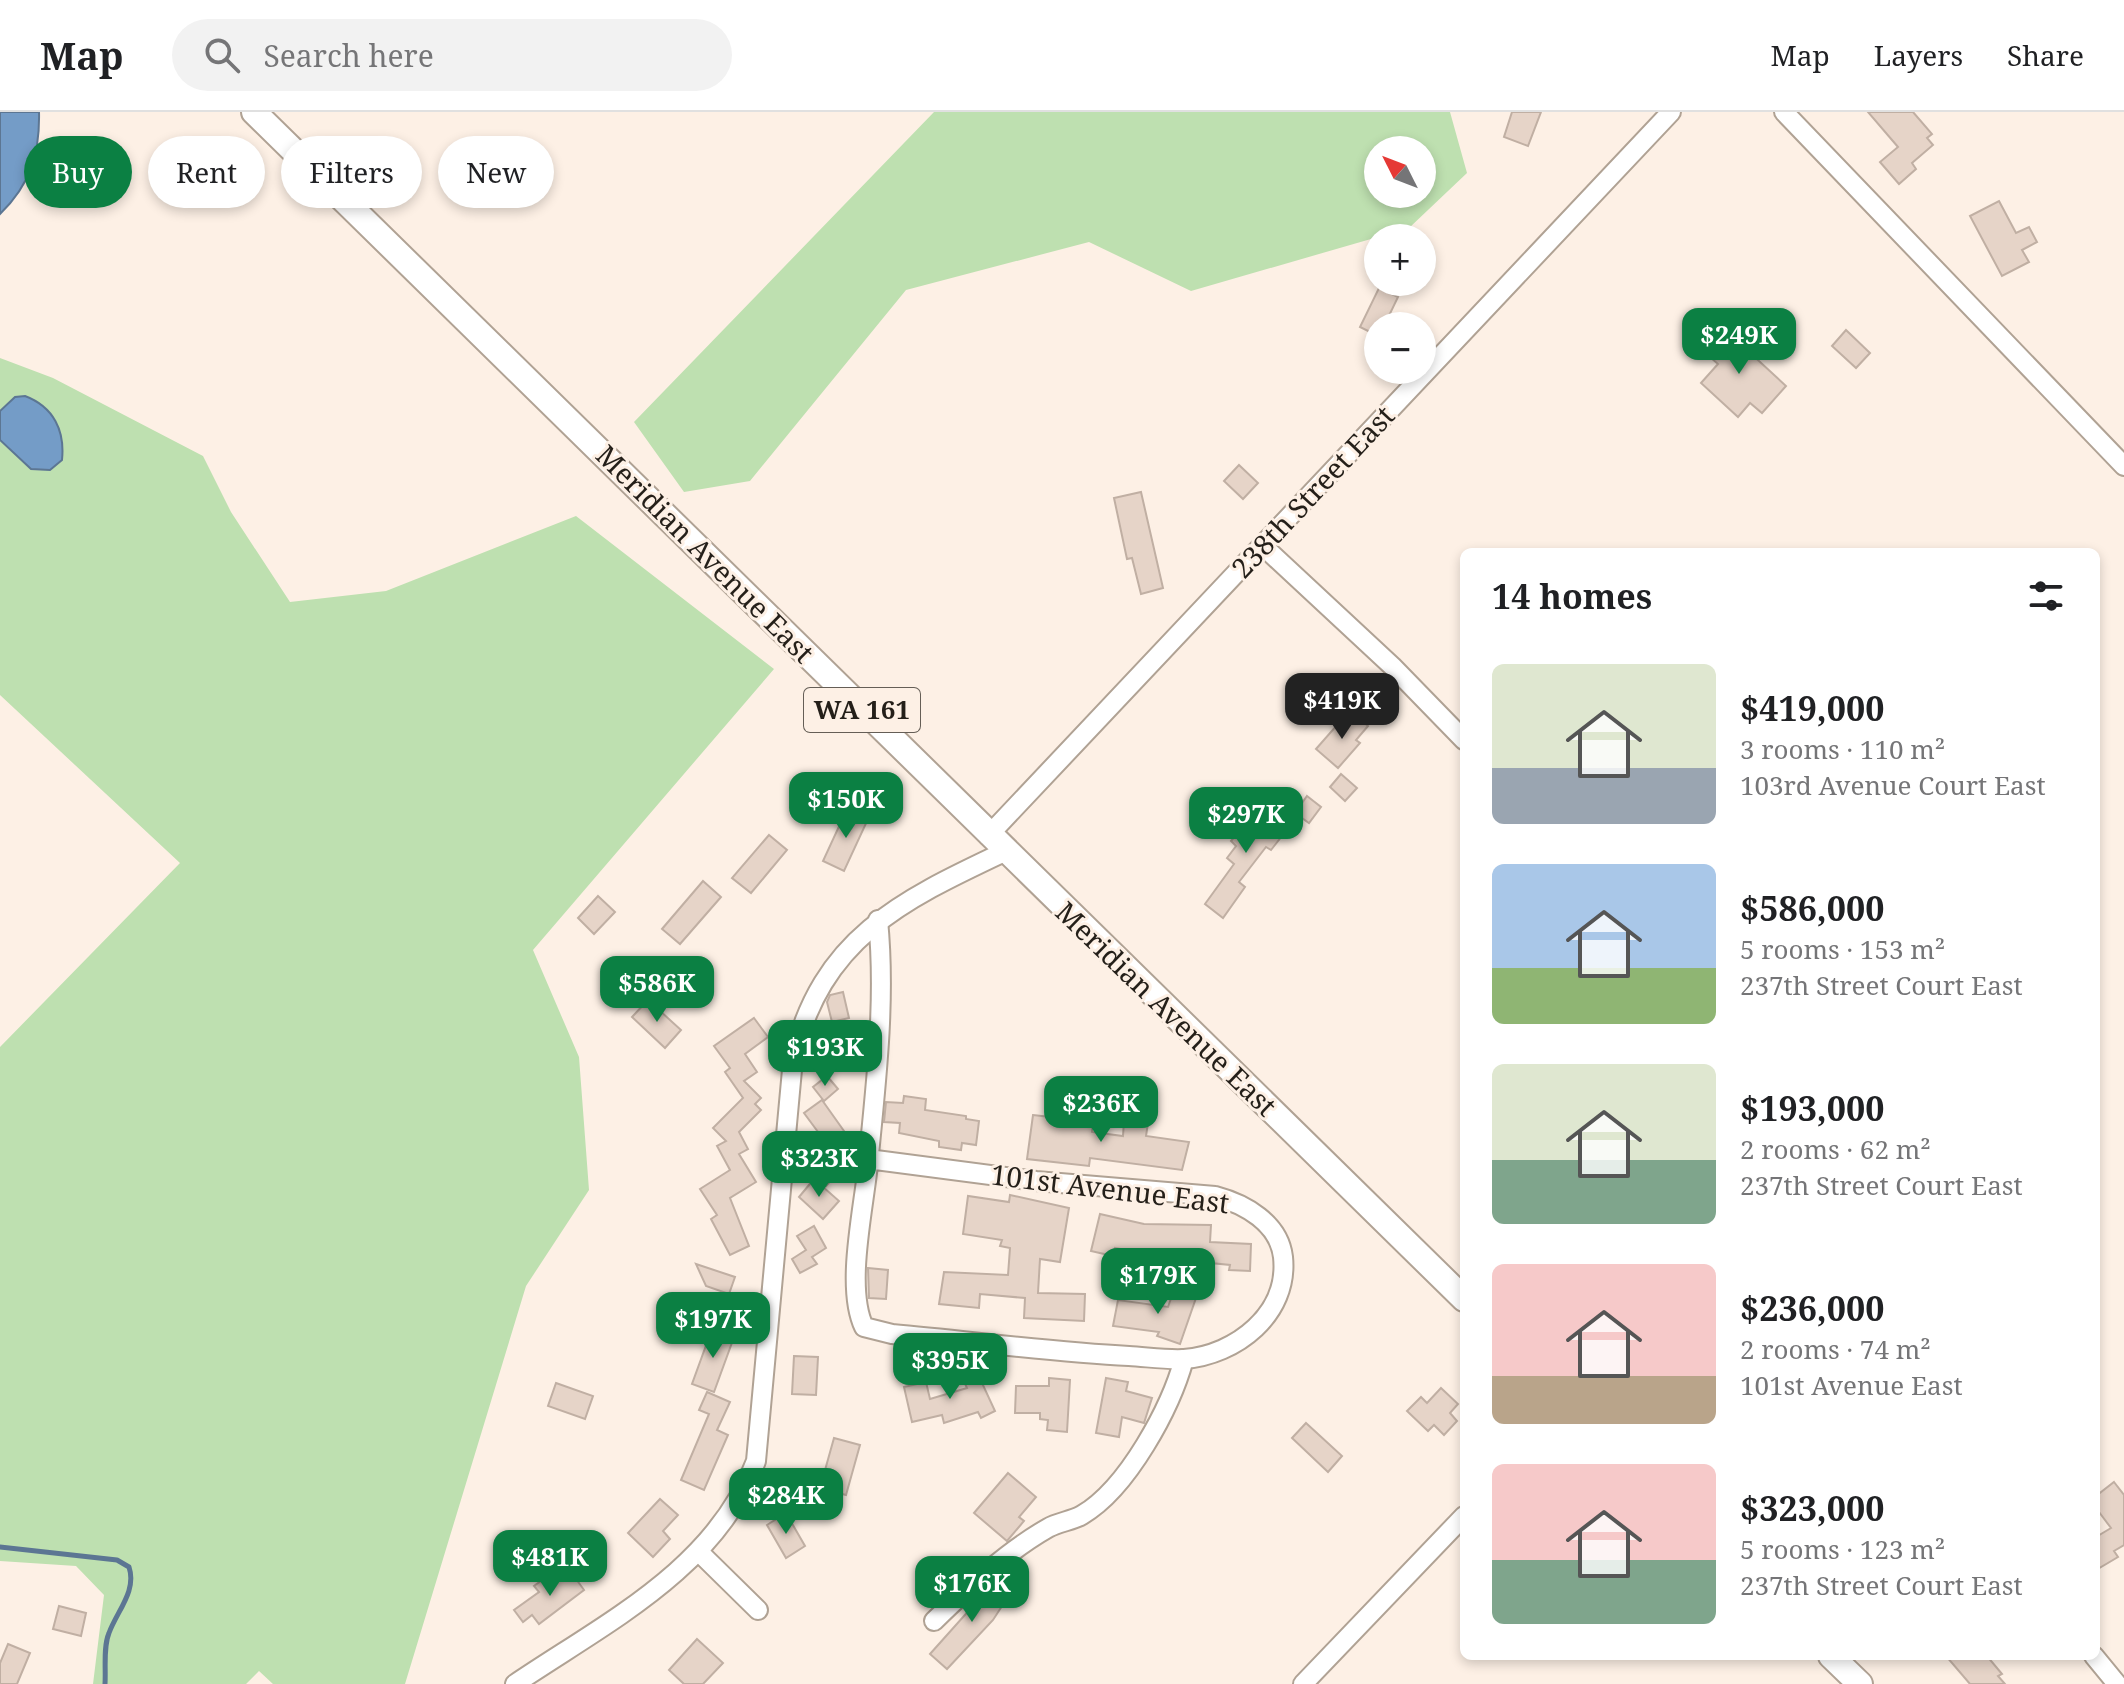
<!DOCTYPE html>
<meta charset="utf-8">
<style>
:root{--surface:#fff;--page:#f2f2f2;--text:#202124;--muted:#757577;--line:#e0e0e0;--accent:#0b8043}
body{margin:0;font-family:"Noto Serif",serif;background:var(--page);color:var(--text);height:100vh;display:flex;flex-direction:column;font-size:30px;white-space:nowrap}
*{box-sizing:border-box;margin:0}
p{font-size:26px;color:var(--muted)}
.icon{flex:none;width:44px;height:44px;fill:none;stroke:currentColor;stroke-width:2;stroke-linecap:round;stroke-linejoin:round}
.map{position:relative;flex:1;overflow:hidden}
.details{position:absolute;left:1460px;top:436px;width:640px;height:1112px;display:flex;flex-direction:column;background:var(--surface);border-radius:12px;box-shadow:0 4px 12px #0003}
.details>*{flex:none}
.top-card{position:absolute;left:24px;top:24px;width:760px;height:72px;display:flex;gap:16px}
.needle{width:52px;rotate:312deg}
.tools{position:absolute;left:1364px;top:24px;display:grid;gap:16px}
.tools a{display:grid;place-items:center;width:72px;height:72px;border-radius:50%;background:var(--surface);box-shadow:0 4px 12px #0003;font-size:40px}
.price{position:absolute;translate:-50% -68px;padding:0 18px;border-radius:16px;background:var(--accent);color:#fff;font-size:26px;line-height:52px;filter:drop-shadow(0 2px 4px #0008)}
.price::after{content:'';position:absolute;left:50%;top:48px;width:24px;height:18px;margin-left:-12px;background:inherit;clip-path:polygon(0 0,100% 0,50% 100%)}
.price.on{background:#222;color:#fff}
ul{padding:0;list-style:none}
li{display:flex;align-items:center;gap:24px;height:200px;padding:0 32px}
li span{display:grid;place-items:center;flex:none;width:224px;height:160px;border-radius:12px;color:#555}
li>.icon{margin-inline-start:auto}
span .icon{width:96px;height:96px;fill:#fffc;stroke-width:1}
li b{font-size:34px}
h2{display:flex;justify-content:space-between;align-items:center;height:96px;padding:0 32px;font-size:34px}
.tag{padding:0 28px;border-radius:36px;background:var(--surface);box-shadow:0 4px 12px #0003;font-size:28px;line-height:72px}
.tag.on{background:var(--accent);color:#fff}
header{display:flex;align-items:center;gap:48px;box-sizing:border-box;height:112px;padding:0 40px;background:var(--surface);border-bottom:2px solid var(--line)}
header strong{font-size:38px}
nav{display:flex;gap:44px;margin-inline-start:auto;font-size:28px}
.search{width:560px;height:72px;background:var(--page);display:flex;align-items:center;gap:20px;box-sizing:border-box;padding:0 28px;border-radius:44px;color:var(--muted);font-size:30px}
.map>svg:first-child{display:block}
.green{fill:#bee0b0;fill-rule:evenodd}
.water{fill:#749cc7;stroke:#5c7693;stroke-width:2}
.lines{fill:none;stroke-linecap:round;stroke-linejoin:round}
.stream{stroke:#5c7693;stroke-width:5}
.building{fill:#e6d4c8;stroke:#c0afa3;stroke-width:2}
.minor-casing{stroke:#b0a294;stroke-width:22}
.major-casing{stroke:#b0a294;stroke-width:28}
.minor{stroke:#fff;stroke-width:18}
.major{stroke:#fff;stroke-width:24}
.labels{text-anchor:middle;stroke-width:6;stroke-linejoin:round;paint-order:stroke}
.shield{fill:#fdf0e5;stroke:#655e56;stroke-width:2}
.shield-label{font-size:26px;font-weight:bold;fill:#241f19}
.street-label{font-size:28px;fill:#241f19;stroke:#fdf0e5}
</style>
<header>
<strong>Map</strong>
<div class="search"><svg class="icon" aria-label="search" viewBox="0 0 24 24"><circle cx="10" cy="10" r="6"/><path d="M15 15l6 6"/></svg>Search here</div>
<nav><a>Map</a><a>Layers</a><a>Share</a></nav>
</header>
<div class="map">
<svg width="2124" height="1572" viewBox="0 0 2124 1572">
<rect width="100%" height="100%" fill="#fdf0e5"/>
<g class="green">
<path d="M934 0H1450L1467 61 1409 116 1191 179 1089 130 906 178 750 369 684 380 634 310ZM1378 38H1422V82H1378Z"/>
<path d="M0 246 53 266 203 344 231 400 290 490 386 479 576 404 774 557 533 838 579 945 589 1078 526 1174 405 1572H273L259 1559 246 1572H93L104 1483 76 1454 0 1449V935L180 751 0 583V328L31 357 15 285 0 299Z"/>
</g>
<g class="water">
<path d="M0 0H39C40 42 30 73 0 102Z"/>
<path d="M25 284C54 295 65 319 62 348L50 358 31 357 0 328V299L15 285Z"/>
</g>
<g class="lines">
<path class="stream" d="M0 1435 117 1448 129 1455C137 1479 117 1499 109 1521 103 1535 106 1557 105 1572"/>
</g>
<g class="building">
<path d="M1512 0H1541L1528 34 1504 25Z"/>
<path d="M1868 0H1913L1932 22 1927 26 1933 33 1912 51 1916 57 1899 72 1880 50 1898 35Z"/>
<path d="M1999 89 2016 121 2029 115 2037 130 2022 138 2029 150 2002 164 1970 104Z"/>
<path d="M1379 176 1398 185 1384 214H1378V224L1360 215Z"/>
<path d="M1722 215 1786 274 1762 301 1750 291 1738 305 1701 271 1718 252 1702 238Z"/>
<path d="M1846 218 1870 241 1856 256 1832 234Z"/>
<path d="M1239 353 1258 371 1243 387 1224 369Z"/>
<path d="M1141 380 1163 476 1141 482 1132 446 1127 447 1114 386Z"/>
<path d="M1353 601 1368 614 1356 628 1360 631 1338 656 1316 637 1337 613 1341 616Z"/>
<path d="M1341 662 1357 676 1345 689 1330 675Z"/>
<path d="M1307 684 1321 695 1309 711 1295 701Z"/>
<path d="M1264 695 1289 715 1271 738 1266 735 1239 770 1245 775 1223 806 1205 792 1234 752 1227 746 1236 734 1231 729 1237 722 1228 715 1239 701 1252 711Z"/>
<path d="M847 697 868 707 844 759 823 749Z"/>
<path d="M769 723 787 738 751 781 732 766Z"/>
<path d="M703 769 721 785 680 832 662 817Z"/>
<path d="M598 784 615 800 594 822 578 806Z"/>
<path d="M843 880 849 906 832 910 827 890 830 883Z"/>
<path d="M648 888 681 918 665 936 632 905Z"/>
<path d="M754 906 768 925 745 942 757 960 744 969 761 986 755 992 761 998 739 1020 748 1037 739 1042 756 1070 730 1086 749 1134 730 1143 711 1107 717 1103 700 1077 730 1058 717 1034 726 1029 713 1016 743 986 725 960 730 956 714 934Z"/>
<path d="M827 964 838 977 824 989 813 975Z"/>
<path d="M904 984 926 987 925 998 966 1004V1007L979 1009 976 1033 962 1031 961 1038 939 1035V1029L899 1021 900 1011 884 1010 886 990 903 991Z"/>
<path d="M822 988 844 1019 827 1032 804 1001Z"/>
<path d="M1033 1003 1093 1010 1092 1020 1123 1024 1124 1009 1148 1011 1146 1024 1189 1030 1182 1058 1090 1046 1089 1054 1027 1047Z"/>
<path d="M818 1043 838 1060 826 1074 806 1056Z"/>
<path d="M814 1067 839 1089 823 1107 799 1085Z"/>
<path d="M1010 1083 1069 1096 1060 1150 1040 1147 1038 1181 1085 1182 1084 1209 1024 1206 1025 1186 980 1182 979 1196 939 1192 944 1160 1008 1163 1010 1136 1000 1134 1002 1128 963 1122 968 1084 1009 1090Z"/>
<path d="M1100 1102 1144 1112 1211 1113 1210 1130 1251 1132 1250 1159 1229 1158 1230 1153 1140 1144 1141 1141 1115 1136 1113 1144 1091 1139Z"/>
<path d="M814 1114 826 1136 812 1145 817 1152 800 1161 792 1147 806 1138 797 1124Z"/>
<path d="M696 1152 735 1165 729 1182 706 1174Z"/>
<path d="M868 1156 888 1158 886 1187 869 1186Z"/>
<path d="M1175 1175 1197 1183 1180 1232 1157 1224 1159 1220 1113 1214 1118 1188 1168 1195Z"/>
<path d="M712 1217 734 1225 714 1280 692 1272Z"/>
<path d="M794 1244 818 1245 816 1283 792 1282Z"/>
<path d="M976 1258 995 1299 981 1306 978 1300 944 1311 942 1303 912 1310 904 1275 926 1270 930 1287 967 1276 962 1265Z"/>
<path d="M1049 1266 1070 1268 1067 1320 1047 1318 1048 1308 1040 1307V1301H1015L1016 1274H1049Z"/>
<path d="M1106 1266 1128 1270 1126 1279 1152 1286 1144 1311 1122 1305 1119 1325 1096 1321Z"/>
<path d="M556 1271 593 1284 585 1307 548 1294Z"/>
<path d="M1441 1276 1458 1292 1450 1301 1457 1309 1444 1323 1434 1313 1428 1319 1407 1299 1421 1285 1427 1291Z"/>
<path d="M707 1280 730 1290 717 1318 728 1323 704 1378 681 1368 709 1302 699 1298Z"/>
<path d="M1306 1311 1342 1344 1328 1360 1292 1326Z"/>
<path d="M834 1326 860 1333 846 1383 820 1376Z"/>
<path d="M1008 1361 1036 1385 1019 1405 1024 1409 1007 1429 974 1401Z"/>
<path d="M2114 1370 2124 1383V1433L2114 1439 2118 1445 2096 1458V1425L2111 1416 2096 1396V1384Z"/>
<path d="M660 1387 678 1403 663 1419 670 1427 653 1445 628 1421Z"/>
<path d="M786 1401 805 1434 786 1446 767 1413Z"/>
<path d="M571 1460 584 1478 539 1512 532 1503 523 1510 514 1498 539 1480 534 1474 548 1464 554 1472Z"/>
<path d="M997 1467 1013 1477 993 1508 947 1557 930 1542Z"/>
<path d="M59 1494 86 1501 81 1524 53 1517Z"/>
<path d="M697 1527 723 1551 703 1572H684L669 1558Z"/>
<path d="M8 1532 30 1541 17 1572H0V1551Z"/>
<path d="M1946 1544H1987L2002 1562 1998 1564 2005 1572H1970Z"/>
</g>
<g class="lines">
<g class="minor-casing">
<g id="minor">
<path d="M1784 0 2124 354"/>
<path d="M1263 434 1392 554 1464 628"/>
<path d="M988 724 1671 0"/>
<path d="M868 1047 1036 1069 1215 1084C1245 1092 1279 1111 1283 1145 1289 1202 1236 1243 1184 1247 1166 1248 1147 1245 1129 1244 1050 1240 971 1229 892 1222L864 1215C845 1175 864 1096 868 1052 876 972 886 888 878 808"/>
<path d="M699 1440 758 1498"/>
<path d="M934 1509C969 1475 1006 1440 1048 1416 1058 1410 1072 1409 1082 1403 1128 1376 1171 1295 1184 1247"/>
<path d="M2094 1544 2117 1572"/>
<path d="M515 1572C605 1511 716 1457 756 1349L793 947C821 827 900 789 1004 740"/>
<path d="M1303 1572 1464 1404"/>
</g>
</g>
<g class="major-casing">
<g id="major">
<path d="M254 0C657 396 1060 792 1464 1187"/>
<path d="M1831 1544 1860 1572"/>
</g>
</g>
<use href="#minor" class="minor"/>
<use href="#major" class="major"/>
</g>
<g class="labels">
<rect class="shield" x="804" y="576" width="116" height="44" rx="6"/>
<g class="shield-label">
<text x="862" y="607">WA 161</text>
</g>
<g class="street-label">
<text transform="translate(1313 380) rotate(-47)" y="10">238th Street East</text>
<text transform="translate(705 442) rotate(45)" y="10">Meridian Avenue East</text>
<text transform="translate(1166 897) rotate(44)" y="10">Meridian Avenue East</text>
<text transform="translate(1110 1077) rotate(7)" y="10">101st Avenue East</text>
</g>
</g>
</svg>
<div class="tools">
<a><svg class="needle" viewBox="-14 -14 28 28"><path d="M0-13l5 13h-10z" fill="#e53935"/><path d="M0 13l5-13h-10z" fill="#757577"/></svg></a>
<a>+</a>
<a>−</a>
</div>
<b class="price" style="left:1739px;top:264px">$249K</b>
<b class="price on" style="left:1342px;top:629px">$419K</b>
<b class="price" style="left:846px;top:728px">$150K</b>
<b class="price" style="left:1246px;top:743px">$297K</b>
<b class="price" style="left:657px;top:912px">$586K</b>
<b class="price" style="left:825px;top:976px">$193K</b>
<b class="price" style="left:1101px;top:1032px">$236K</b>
<b class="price" style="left:819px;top:1087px">$323K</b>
<b class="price" style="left:1158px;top:1204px">$179K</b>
<b class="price" style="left:713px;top:1248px">$197K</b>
<b class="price" style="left:950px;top:1289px">$395K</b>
<b class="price" style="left:786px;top:1424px">$284K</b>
<b class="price" style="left:550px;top:1486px">$481K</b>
<b class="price" style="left:972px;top:1512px">$176K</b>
<div class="top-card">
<a class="tag on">Buy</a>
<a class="tag">Rent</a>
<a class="tag">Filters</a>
<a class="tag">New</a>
</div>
<section class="details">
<h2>14 homes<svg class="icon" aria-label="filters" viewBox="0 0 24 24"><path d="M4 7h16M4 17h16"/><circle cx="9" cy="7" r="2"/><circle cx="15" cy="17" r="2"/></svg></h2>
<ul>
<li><span style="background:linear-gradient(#dfe7d0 65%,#9aa5b1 0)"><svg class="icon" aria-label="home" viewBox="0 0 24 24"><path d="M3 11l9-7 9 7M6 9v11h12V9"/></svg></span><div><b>$419,000</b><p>3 rooms · 110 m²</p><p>103rd Avenue Court East</p></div></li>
<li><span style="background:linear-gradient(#a9c7e8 65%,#8fb573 0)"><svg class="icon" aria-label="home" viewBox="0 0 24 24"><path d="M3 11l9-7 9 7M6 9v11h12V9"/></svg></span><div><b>$586,000</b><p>5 rooms · 153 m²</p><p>237th Street Court East</p></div></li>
<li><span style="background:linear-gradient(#dfe7d0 60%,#7fa58c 0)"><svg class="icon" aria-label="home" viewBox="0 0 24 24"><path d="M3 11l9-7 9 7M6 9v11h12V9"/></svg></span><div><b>$193,000</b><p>2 rooms · 62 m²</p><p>237th Street Court East</p></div></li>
<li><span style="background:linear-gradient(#f6c9c9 70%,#b9a48a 0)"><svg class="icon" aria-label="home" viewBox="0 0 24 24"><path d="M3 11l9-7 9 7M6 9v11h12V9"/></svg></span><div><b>$236,000</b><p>2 rooms · 74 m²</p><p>101st Avenue East</p></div></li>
<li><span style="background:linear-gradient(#f6c9c9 60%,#7fa58c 0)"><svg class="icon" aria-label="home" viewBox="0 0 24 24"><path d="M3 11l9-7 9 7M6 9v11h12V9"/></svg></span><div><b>$323,000</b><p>5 rooms · 123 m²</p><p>237th Street Court East</p></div></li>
</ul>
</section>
</div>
